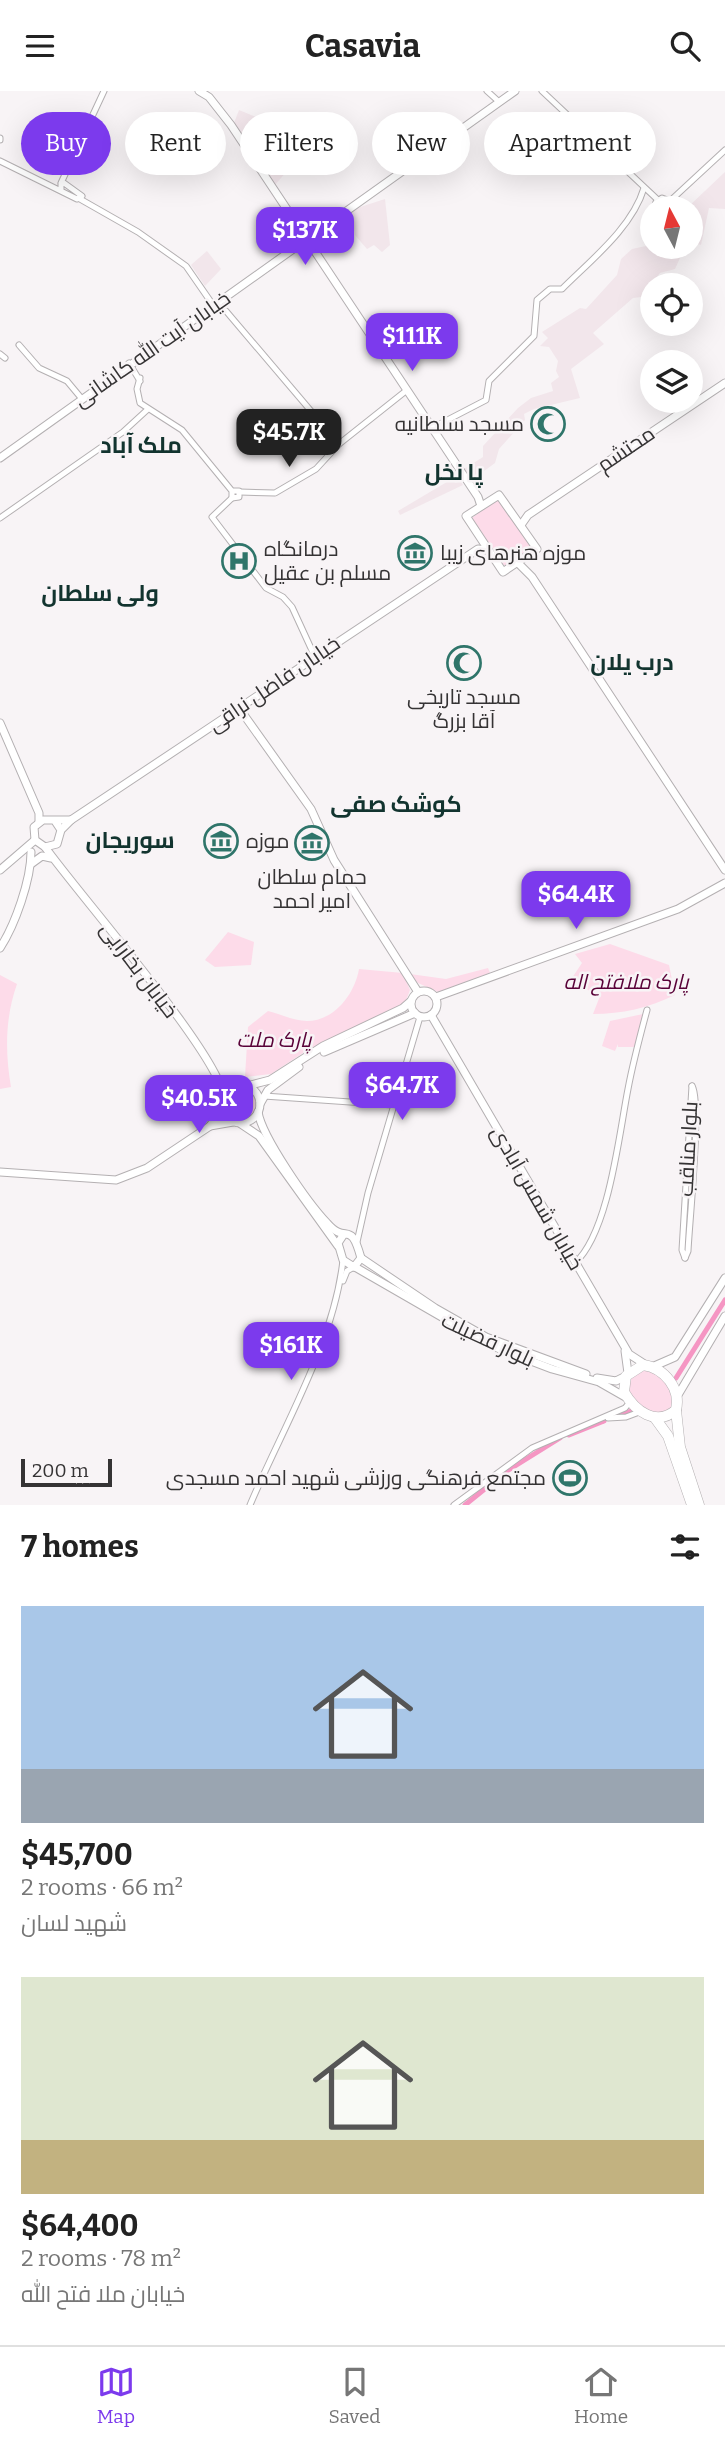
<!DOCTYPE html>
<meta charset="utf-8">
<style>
:root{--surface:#fff;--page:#f2f2f2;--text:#222;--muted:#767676;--line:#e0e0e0;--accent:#7c3aed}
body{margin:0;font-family:Bitter,Cairo,serif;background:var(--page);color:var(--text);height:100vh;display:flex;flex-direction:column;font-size:26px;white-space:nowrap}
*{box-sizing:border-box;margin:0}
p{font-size:23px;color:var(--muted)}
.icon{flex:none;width:38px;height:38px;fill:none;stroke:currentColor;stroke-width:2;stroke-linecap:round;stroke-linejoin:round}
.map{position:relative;height:1414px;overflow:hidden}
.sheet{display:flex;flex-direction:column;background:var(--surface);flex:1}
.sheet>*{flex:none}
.top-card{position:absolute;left:21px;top:21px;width:684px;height:63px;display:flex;gap:14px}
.needle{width:46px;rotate:353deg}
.fabs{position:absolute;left:640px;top:105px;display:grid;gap:14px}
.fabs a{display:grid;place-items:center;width:63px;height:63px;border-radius:50%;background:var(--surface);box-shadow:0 7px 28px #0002;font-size:35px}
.scale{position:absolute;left:21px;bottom:18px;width:91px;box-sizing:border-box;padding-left:7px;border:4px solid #353334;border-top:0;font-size:19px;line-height:24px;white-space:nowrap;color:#353334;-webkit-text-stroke:5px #f8f4f6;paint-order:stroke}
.price{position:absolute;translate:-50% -60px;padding:0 16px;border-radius:14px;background:var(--accent);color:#fff;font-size:23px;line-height:46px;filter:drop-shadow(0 2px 4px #0008)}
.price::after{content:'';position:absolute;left:50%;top:42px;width:21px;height:16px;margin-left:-10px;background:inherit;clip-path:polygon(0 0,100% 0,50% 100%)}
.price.active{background:#222;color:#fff}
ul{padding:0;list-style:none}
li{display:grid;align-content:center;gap:14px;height:371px;padding:0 21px}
li span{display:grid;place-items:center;height:217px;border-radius:0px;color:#555}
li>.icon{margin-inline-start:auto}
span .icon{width:126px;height:126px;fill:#fffc;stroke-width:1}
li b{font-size:30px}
h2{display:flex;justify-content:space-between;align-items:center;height:84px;padding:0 21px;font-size:30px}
.tag{padding:0 24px;border-radius:32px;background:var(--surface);box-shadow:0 7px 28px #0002;font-size:24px;line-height:63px}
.tag.active{background:var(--accent);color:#fff}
header{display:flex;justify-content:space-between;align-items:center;height:91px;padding:0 21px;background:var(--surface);font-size:32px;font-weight:700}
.menu{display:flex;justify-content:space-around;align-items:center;height:98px;border-top:2px solid var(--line);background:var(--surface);font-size:19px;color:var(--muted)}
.menu a{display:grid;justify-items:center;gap:4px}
.menu .active{color:var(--accent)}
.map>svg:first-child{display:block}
.built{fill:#f2e6eb}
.green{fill:#fddbe9}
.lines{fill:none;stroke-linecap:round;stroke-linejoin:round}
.river{stroke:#f596c3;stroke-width:5}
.minor-casing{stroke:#b4b0b2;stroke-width:7}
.major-casing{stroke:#b4b0b2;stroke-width:9}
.highway-casing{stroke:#b4b0b2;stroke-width:11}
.minor{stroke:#fff;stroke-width:5}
.major{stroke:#fff;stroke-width:7}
.highway{stroke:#fff;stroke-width:10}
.labels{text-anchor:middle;stroke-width:5;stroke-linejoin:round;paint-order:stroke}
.street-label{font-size:21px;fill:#353334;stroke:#f8f4f6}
.poi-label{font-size:21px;fill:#353334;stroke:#f8f4f6;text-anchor:start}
.park-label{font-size:21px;font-style:italic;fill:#590238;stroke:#f8f4f6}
.neighbourhood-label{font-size:23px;font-weight:bold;fill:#12342f;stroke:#f8f4f6}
</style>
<header><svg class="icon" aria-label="menu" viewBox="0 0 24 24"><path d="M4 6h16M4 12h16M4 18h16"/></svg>Casavia<svg class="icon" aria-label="search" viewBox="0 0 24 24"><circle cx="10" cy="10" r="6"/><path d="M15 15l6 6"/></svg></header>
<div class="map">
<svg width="725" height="1414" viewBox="0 0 725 1414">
<rect width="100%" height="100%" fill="#f8f4f6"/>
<g class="built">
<path d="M239 19 313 50 275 94 234 32Z"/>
<path d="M725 81V118L709 117 701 154 691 151V117H687Z"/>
<path d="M385 108 390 154 382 161 374 154 367 158 355 144 351 119Z"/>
<path d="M653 147V156H685L675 178 660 182 641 206 633 207 593 242 604 253 571 278 580 307 534 318 524 323 525 329 499 358 495 372 472 389 464 378 483 366V355L518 317 531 307 553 300 551 292 559 286 556 280 558 270 549 256 540 255 548 247 542 241 580 217 586 218 617 184 621 168 632 158 646 155Z"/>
<path d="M207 160 221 178 205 195 191 174Z"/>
<path d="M457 385 463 394 400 424 398 420Z"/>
</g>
<g class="green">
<path d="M496 408 499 409 532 456 507 475 504 474 472 427Z"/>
<path d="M228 841 254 851 251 874 215 876 205 869Z"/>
<path d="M610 853 669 874 675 904C648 917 622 923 593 923L600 905 570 890 582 872 575 863Z"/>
<path d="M488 877 490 882 438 901 418 892 410 883 446 888Z"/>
<path d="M359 878 403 882 410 899 405 912 309 958 271 983 245 986 248 936 268 920C280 923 295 930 307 930 335 930 355 902 359 878Z"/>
<path d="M0 884 17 893C5 927 5 961 11 996L0 998Z"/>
<path d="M643 923 635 956H618V953L615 960 602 955 610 930Z"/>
<circle cx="241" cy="1013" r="16"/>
<path d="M645 1277 666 1290 676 1311 667 1324 644 1319 627 1301 632 1282Z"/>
</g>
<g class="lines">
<g class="river">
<path d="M676 1287 725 1209"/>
<path d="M620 1325 631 1320"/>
<path d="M569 1344 604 1330"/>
<path d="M465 1414 507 1380 560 1347"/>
</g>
<g class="minor-casing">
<g id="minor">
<path d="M487 0 497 9"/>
<path d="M542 0 658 109"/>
<path d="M0 47V49"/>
<path d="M0 70 77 108 82 105 64 92 61 94V99"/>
<path d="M61 92 104 0"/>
<path d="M80 108 138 141 186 175 213 214 226 220 339 353"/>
<path d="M670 110 725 59"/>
<path d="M654 117 656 111 662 107 670 110 672 117"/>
<path d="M19 254 39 277 67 290 82 308"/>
<path d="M0 263 5 267"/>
<path d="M129 272 140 290"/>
<path d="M140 287 137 298 140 312 182 339 232 400V407L239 406V400H232"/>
<path d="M432 337 486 309 489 290 534 245 537 209 550 198H562C591 169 632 137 644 97"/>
<path d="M240 401 275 402 316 378 339 353 407 299"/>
<path d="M232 407 212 426 266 497 283 506 292 516 315 566"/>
<path d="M0 427 123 341 147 319"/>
<path d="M264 1005 393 1014"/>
<path d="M357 1151 368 1102 420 926"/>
<path d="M685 1167 688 1160C689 1135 702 1009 692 995"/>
<path d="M685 1167 682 1159 692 995"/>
<path d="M575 1172C609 1141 619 1043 628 998 633 971 640 945 647 919"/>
<path d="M343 1190 347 1180 354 1176"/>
<path d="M608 1327 626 1326 642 1320"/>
<path d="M250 1414C282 1338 334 1252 343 1169"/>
<path d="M454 1414 532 1357 625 1317 630 1311"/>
</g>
</g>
<g class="major-casing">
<g id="major">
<path d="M199 0 209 6 231 34 478 406 481 415"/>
<path d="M0 367 515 0"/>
<path d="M499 404 537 458 503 481 466 425Z"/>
<path d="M521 434 528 424 725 292"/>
<path d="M517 471 532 486 725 779"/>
<path d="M239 617 311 718 334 769 418 901"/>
<path d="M0 632 39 722V731"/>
<path d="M71 729 478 458 488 459"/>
<path d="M55 730 61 739 57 753 45 756 35 749 34 736 43 729H71L61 739"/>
<path d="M45 756C75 799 224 969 223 1006"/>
<path d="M31 773 42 765 51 767"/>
<path d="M0 779 35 749"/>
<path d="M0 857C15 834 31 789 31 761"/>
<circle cx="424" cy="913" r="13"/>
<path d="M436 906 678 818 725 792"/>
<path d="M431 924 629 1263 646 1274"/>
<path d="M324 961 415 922"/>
<circle cx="241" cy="1013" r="19"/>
<path d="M247 995 270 989 323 955 403 917 411 910"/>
<path d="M260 1013 268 999 299 976"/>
<path d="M222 1017 210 1035 233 1031"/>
<path d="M258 1021C262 1046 308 1112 327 1132 347 1155 350 1127 361 1167L354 1176 343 1169 338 1152 344 1143"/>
<path d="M241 1033 259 1045 338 1155"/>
<path d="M0 1081 116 1089 147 1077 210 1035"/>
<path d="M361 1167 435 1217 486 1246 586 1283"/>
<path d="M355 1176 492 1255 552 1278 599 1291 627 1307"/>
<path d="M625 1260 628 1282"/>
<path d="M652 1276 675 1266 725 1187"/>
<path d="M597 1287 616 1290 626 1285"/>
<path d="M678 1304 725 1225"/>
</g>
</g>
<g class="highway-casing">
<g id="highway">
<path d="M643 1274C665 1277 681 1298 676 1319 656 1336 635 1320 624 1301L626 1285Z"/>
<path d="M676 1319 680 1356 699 1414"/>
<path d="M655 1327 668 1345 692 1414"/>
</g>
</g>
<use href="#minor" class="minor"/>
<use href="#major" class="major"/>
<use href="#highway" class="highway"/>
</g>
<defs>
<g id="mosque-ring" transform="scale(1.75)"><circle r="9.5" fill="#f8f4f6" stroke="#2f756a" stroke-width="1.5"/><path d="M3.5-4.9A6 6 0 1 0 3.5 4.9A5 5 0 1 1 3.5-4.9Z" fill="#2f756a"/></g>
<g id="museum-ring" transform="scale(1.75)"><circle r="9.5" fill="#f8f4f6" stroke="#2f756a" stroke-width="1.5"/><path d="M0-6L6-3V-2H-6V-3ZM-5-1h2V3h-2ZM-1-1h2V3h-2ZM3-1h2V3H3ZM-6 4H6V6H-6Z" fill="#2f756a"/></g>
<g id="hospital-ring" transform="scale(1.75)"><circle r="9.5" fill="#f8f4f6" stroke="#2f756a" stroke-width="1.5"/><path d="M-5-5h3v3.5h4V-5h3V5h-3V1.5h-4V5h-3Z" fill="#2f756a"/></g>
<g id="stadium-ring" transform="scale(1.75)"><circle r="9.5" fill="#f8f4f6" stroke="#2f756a" stroke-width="1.5"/><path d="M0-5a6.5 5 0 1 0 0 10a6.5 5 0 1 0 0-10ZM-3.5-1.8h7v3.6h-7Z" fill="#2f756a"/></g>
</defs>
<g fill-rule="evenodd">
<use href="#mosque-ring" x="548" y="333"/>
<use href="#museum-ring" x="415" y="462"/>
<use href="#hospital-ring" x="239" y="470"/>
<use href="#mosque-ring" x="464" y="572"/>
<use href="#museum-ring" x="221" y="750"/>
<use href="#museum-ring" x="312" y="752"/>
<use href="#stadium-ring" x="570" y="1387"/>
</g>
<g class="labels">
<g class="street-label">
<text transform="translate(152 258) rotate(-35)" y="7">خیابان آیت الله کاشانی</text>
<text transform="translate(626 358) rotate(-34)" y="7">محتشم</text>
<text transform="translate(274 593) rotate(-34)" y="7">خیابان فاضل نراقی</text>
<text transform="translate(139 879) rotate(53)" y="7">خیابان بخارایی</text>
<text transform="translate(688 1058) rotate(-87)" y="7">بلوار مناقب</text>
<text transform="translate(537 1107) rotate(60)" y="7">خیابان شمس آبادی</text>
<text transform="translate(488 1249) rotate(25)" y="7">بلوار فضیلت</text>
</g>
<g class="poi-label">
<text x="524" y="340" text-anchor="end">مسجد سلطانیه</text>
<text x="264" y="465">درمانگاه<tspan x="264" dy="24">مسلم بن عقیل</tspan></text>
<text x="440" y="469">موزه هنرهای زیبا</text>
<text x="464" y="613" text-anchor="middle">مسجد تاریخی<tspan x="464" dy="24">آقا بزرگ</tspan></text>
<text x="246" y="757">موزه</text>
<text x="312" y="793" text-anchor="middle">حمام سلطان<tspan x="312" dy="24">امیر احمد</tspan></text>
<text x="546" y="1394" text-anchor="end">مجتمع فرهنگی ورزشی شهید احمد مسجدی</text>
</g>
<g class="park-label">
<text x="626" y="898">پارک ملافتح اله</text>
<text x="274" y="956">پارک ملت</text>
</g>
<g class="neighbourhood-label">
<text x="141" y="362">ملک آباد</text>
<text x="454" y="389">پا نخل</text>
<text x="100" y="510">ولی سلطان</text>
<text x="632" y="579">درب یلان</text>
<text x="396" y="721">کوشک صفی</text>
<text x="130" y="757">سوریجان</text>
</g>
</g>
</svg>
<div class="fabs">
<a><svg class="needle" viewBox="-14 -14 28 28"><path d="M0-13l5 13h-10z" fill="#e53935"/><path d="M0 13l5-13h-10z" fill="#767676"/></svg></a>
<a><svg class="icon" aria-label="locate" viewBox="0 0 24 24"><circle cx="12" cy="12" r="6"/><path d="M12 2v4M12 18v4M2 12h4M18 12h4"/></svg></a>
<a><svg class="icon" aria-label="layers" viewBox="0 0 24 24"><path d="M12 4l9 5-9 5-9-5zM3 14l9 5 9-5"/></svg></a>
</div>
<div class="scale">200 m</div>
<b class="price" style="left:305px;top:176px">$137K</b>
<b class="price" style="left:412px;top:282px">$111K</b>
<b class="price active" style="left:289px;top:378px">$45.7K</b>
<b class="price" style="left:576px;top:840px">$64.4K</b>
<b class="price" style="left:402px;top:1031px">$64.7K</b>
<b class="price" style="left:199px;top:1044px">$40.5K</b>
<b class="price" style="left:291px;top:1291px">$161K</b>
<div class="top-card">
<a class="tag active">Buy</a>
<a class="tag">Rent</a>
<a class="tag">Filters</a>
<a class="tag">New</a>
<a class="tag">Apartment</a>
</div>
</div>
<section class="sheet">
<h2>7 homes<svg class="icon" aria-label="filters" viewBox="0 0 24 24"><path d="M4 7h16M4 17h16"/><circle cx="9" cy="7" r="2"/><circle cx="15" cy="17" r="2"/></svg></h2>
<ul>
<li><span style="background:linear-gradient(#a9c7e8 75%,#9aa5b1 0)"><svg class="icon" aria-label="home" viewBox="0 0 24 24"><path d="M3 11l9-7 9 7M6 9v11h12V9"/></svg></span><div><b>$45,700</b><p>2 rooms · 66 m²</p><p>شهید لسان</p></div></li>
<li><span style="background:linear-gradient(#dfe7d0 75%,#c2b280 0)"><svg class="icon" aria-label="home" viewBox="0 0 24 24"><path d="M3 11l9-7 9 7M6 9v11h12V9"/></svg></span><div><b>$64,400</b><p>2 rooms · 78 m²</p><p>خیابان ملا فتح الله</p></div></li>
</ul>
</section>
<nav class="menu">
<a class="active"><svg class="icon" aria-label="map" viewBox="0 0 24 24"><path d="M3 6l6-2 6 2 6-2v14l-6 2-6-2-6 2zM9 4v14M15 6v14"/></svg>Map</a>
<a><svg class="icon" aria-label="saved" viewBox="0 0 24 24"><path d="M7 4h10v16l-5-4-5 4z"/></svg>Saved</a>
<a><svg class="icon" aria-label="home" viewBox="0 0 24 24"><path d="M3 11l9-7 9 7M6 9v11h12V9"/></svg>Home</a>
</nav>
